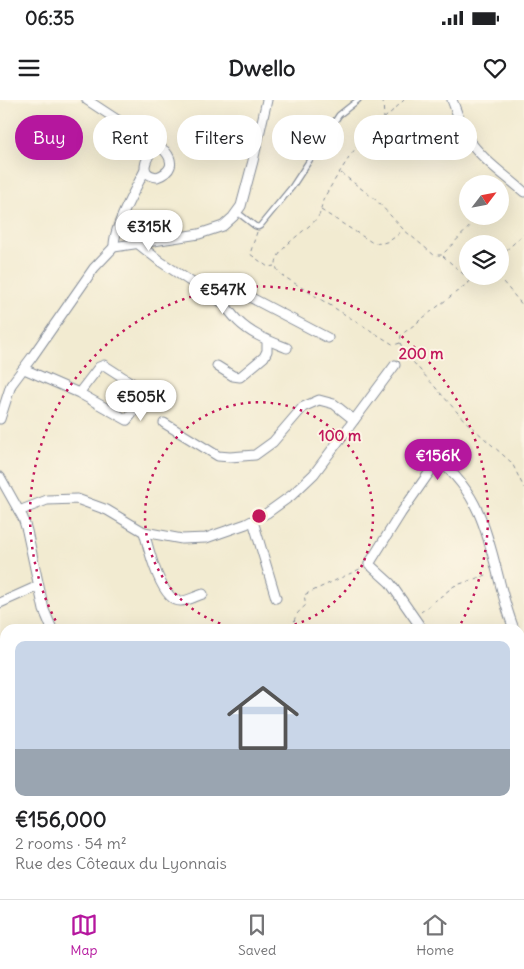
<!DOCTYPE html>
<meta charset="utf-8">
<style>
:root{--surface:#fff;--page:#f6f6f6;--text:#202124;--muted:#757577;--line:#e0e0e0;--accent:#b5179e}
body{margin:0;font-family:Delius,sans-serif;background:var(--page);color:var(--text);height:100vh;display:flex;flex-direction:column;font-size:19px;white-space:nowrap}
*{box-sizing:border-box;margin:0}
p{font-size:16px;color:var(--muted)}
.icon{flex:none;width:28px;height:28px;fill:none;stroke:currentColor;stroke-width:2;stroke-linecap:round;stroke-linejoin:round}
.map{position:relative;flex:1;overflow:hidden}
.details{position:absolute;left:0px;top:524px;width:525px;height:276px;display:flex;flex-direction:column;background:var(--surface);border-radius:15px 15px 0 0;box-shadow:0 5px 20px #0002}
.details>*{flex:none}
.hud{position:absolute;left:15px;top:15px;width:495px;height:45px;display:flex;gap:10px}
.needle{width:32px;rotate:58deg}
.controls{position:absolute;left:459px;top:75px;display:grid;gap:10px}
.controls a{display:grid;place-items:center;width:50px;height:50px;border-radius:50%;background:var(--surface);box-shadow:0 5px 20px #0002;font-size:25px}
.price{position:absolute;translate:-50% -42px;padding:0 11px;border-radius:18px;background:#fff;color:#222;font-size:16px;line-height:32px;filter:drop-shadow(0 1px 2px #0008)}
.price::after{content:'';position:absolute;left:50%;top:30px;width:15px;height:11px;margin-left:-8px;background:inherit;clip-path:polygon(0 0,100% 0,50% 100%)}
.price.on{background:var(--accent);color:#fff}
ul{padding:0;list-style:none}
li{display:grid;align-content:center;gap:10px;height:265px;padding:0 15px}
li span{display:grid;place-items:center;height:155px;border-radius:10px;color:#555}
li>.icon{margin-inline-start:auto}
span .icon{width:90px;height:90px;fill:#fffc;stroke-width:1}
li b{font-size:21px}
.chip{padding:0 18px;border-radius:22px;background:var(--surface);box-shadow:0 5px 20px #0002;font-size:18px;line-height:45px}
.chip.on{background:var(--accent);color:#fff}
.status{display:flex;justify-content:space-between;align-items:center;height:35px;padding:0 25px;background:var(--surface);direction:ltr}
.status svg{height:14px;fill:currentColor}
header{display:flex;justify-content:space-between;align-items:center;height:65px;padding:0 15px;background:var(--surface);font-size:22px;font-weight:800}
.tabs{display:flex;justify-content:space-around;align-items:center;height:70px;border-top:1px solid var(--line);background:var(--surface);font-size:14px;color:var(--muted)}
.tabs a{display:grid;justify-items:center;gap:2px}
.tabs .on{color:var(--accent)}
.map>svg:first-child{display:block}
.green{fill:#a5bf66;stroke:#607762}
.lines{fill:none;stroke-linecap:round;stroke-linejoin:round}
.lane-casing{stroke:#868d98;stroke-width:7}
.street-casing{stroke:#868d98;stroke-width:11}
.secondary-casing{stroke:#868d98;stroke-width:14}
.path{stroke:#868d98;stroke-width:1;stroke-dasharray:4 4;stroke-linecap:butt}
.lane{stroke:#fff;stroke-width:4.5}
.street{stroke:#fff;stroke-width:9}
.secondary{stroke:#fee5c5;stroke-width:11}
.ring{fill:none;stroke:#c2185b;stroke-width:2.5;stroke-dasharray:2.5 5}
.centre{fill:#c2185b;stroke:#fcf5e5;stroke-width:2.5}
.ring-label{font-size:15px;text-anchor:middle;font-weight:bold;fill:#c2185b;stroke:#fcf5e5;stroke-width:4;stroke-linejoin:round;paint-order:stroke}
</style>
<div class="status"><b>06:35</b><svg viewBox="0 0 49 12"><path d="M0 12V9h3v3zM5 12V6h3v6zM10 12V3h3v9zM15 12V0h3v12zM26 1h20v11H26zM47 4h2v5h-2z"/></svg></div>
<header><svg class="icon" aria-label="menu" viewBox="0 0 24 24"><path d="M4 6h16M4 12h16M4 18h16"/></svg>Dwello<svg class="icon" aria-label="heart" viewBox="0 0 24 24"><path d="M12 20l-8-8c-3-5 5-10 8-4 3-6 11-1 8 4z"/></svg></header>
<div class="map">
<svg width="524" height="799" viewBox="0 0 524 799">
<rect width="100%" height="100%" fill="#fcf5e5"/>
<filter id="ink" filterUnits="userSpaceOnUse"><feTurbulence type="fractalNoise" baseFrequency=".02" numOctaves="2"/><feDisplacementMap in="SourceGraphic" scale="10" xChannelSelector="R" yChannelSelector="G"/><feConvolveMatrix kernelMatrix="1 2 1 2 8 2 1 2 1" color-interpolation-filters="sRGB"/></filter>
<filter id="wash" filterUnits="userSpaceOnUse"><feTurbulence type="fractalNoise" baseFrequency=".0096" numOctaves="4" result="noise"/><feDisplacementMap in="SourceGraphic" scale="20" xChannelSelector="R" yChannelSelector="G"/><feGaussianBlur stdDeviation="1.12" result="paint"/><feColorMatrix in="noise" values="0 0 0 0 0 0 0 0 0 0 0 0 0 0 0 0 0 1.4 0 .05"/><feComposite in="paint" operator="in"/></filter>
<g filter="url(#wash)">
<rect width="100%" height="100%" fill="#f2ebd1"/>
<g class="green">
<path d="M5 698V795H173L175 799H0V701Z"/>
<path d="M520 705 524 711V799H503L498 795H520Z"/>
</g>
</g>
<g filter="url(#ink)">
<g class="lines">
<g class="lane-casing">
<path id="lane" d="M237 112 255 126 258 127 260 126 292 87 339 15 358 0"/>
</g>
<g class="street-casing">
<g id="street">
<path d="M87 0 165 51C175 63 171 72 157 77 135 74 149 55 155 45"/>
<path d="M452 0C457 12 461 26 467 37 481 59 505 75 524 92"/>
<path d="M137 143 161 162 223 203 230 197 244 194 328 238"/>
<path d="M114 147C113 128 136 88 145 70"/>
<path d="M223 203C228 209 233 216 238 221 252 235 270 241 287 248"/>
<path d="M217 266 233 276 240 277 264 257 267 251V241"/>
<path d="M24 269 79 293 127 320 135 310 141 291 135 285 104 265 99 267 79 293"/>
<path d="M0 319 11 285 32 257 94 168 114 147 199 134 223 126 233 117 241 106 253 61 267 0"/>
<path d="M164 323 218 356 230 357 255 355 273 342 303 307 319 300 334 304 354 320"/>
<path d="M0 377 23 418 27 431 44 510 52 529"/>
<path d="M19 411 47 400 77 399 107 410 144 432 182 439 206 438 246 424 267 413 292 395 314 374 395 265"/>
<path d="M253 421 276 498"/>
<path d="M144 432C148 447 161 502 181 501 188 501 196 496 203 494"/>
<path d="M0 503 38 486"/>
<path d="M422 529 390 483 369 464 401 413 438 360C494 404 490 468 514 529"/>
<path d="M520 543 524 552"/>
<path d="M0 622 5 623"/>
<path d="M520 624 524 629"/>
<path d="M184 795 186 799"/>
<path d="M436 799 440 795"/>
</g>
</g>
<g class="secondary-casing">
<g id="secondary">
<path d="M0 696 5 693"/>
<path d="M484 795 489 799"/>
</g>
</g>
<g class="path">
<path d="M383 0 384 19"/>
<path d="M341 73 376 100 404 130 434 155H442L480 116"/>
<path d="M500 95 507 88"/>
<path d="M321 110 373 143C387 145 393 139 403 130"/>
<path d="M257 132 250 154 268 167 274 166"/>
<path d="M443 156 471 181"/>
<path d="M500 156 524 134"/>
<path d="M477 176 401 235 400 243 406 254 465 321 512 363 524 388"/>
<path d="M498 176 524 207"/>
<path d="M400 243 394 245 283 176C258 157 307 132 318 117 322 111 321 104 324 98 333 82 344 65 355 49 368 31 388 16 404 0"/>
<path d="M421 512 454 486 489 474"/>
<path d="M296 529C291 518 298 512 306 505L304 495 362 468"/>
<path d="M520 730 524 725"/>
<path d="M524 735V738"/>
<path d="M520 745 524 749"/>
<path d="M520 758 524 762"/>
<path d="M520 769 522 771 520 773"/>
<path d="M520 776 524 779"/>
<path d="M520 786H523"/>
<path d="M520 790V793"/>
<path d="M507 795 512 799"/>
<path d="M520 795 524 798"/>
</g>
<use href="#lane" class="lane"/>
<use href="#street" class="street"/>
<use href="#secondary" class="secondary"/>
</g>
</g>
<g class="ring">
<path d="M242 529A114 114 0 1 1 276 529"/>
<path d="M59 527A229 229 0 1 1 459 527"/>
</g>
<circle cx="259" cy="416" r="8" class="centre"/>
<g class="ring-label">
<text x="421" y="259">200 m</text>
<text x="340" y="341">100 m</text>
</g>
</svg>
<div class="controls">
<a><svg class="needle" viewBox="-14 -14 28 28"><path d="M0-13l5 13h-10z" fill="#e53935"/><path d="M0 13l5-13h-10z" fill="#757577"/></svg></a>
<a><svg class="icon" aria-label="layers" viewBox="0 0 24 24"><path d="M12 4l9 5-9 5-9-5zM3 14l9 5 9-5"/></svg></a>
</div>
<b class="price" style="left:149px;top:152px">€315K</b>
<b class="price" style="left:223px;top:215px">€547K</b>
<b class="price" style="left:141px;top:322px">€505K</b>
<b class="price on" style="left:438px;top:381px">€156K</b>
<div class="hud">
<a class="chip on">Buy</a>
<a class="chip">Rent</a>
<a class="chip">Filters</a>
<a class="chip">New</a>
<a class="chip">Apartment</a>
</div>
<section class="details">
<ul>
<li><span style="background:linear-gradient(#c9d6e8 70%,#9aa5b1 0)"><svg class="icon" aria-label="home" viewBox="0 0 24 24"><path d="M3 11l9-7 9 7M6 9v11h12V9"/></svg></span><div><b>€156,000</b><p>2 rooms · 54 m²</p><p>Rue des Côteaux du Lyonnais</p></div></li>
</ul>
</section>
</div>
<nav class="tabs">
<a class="on"><svg class="icon" aria-label="map" viewBox="0 0 24 24"><path d="M3 6l6-2 6 2 6-2v14l-6 2-6-2-6 2zM9 4v14M15 6v14"/></svg>Map</a>
<a><svg class="icon" aria-label="saved" viewBox="0 0 24 24"><path d="M7 4h10v16l-5-4-5 4z"/></svg>Saved</a>
<a><svg class="icon" aria-label="home" viewBox="0 0 24 24"><path d="M3 11l9-7 9 7M6 9v11h12V9"/></svg>Home</a>
</nav>
